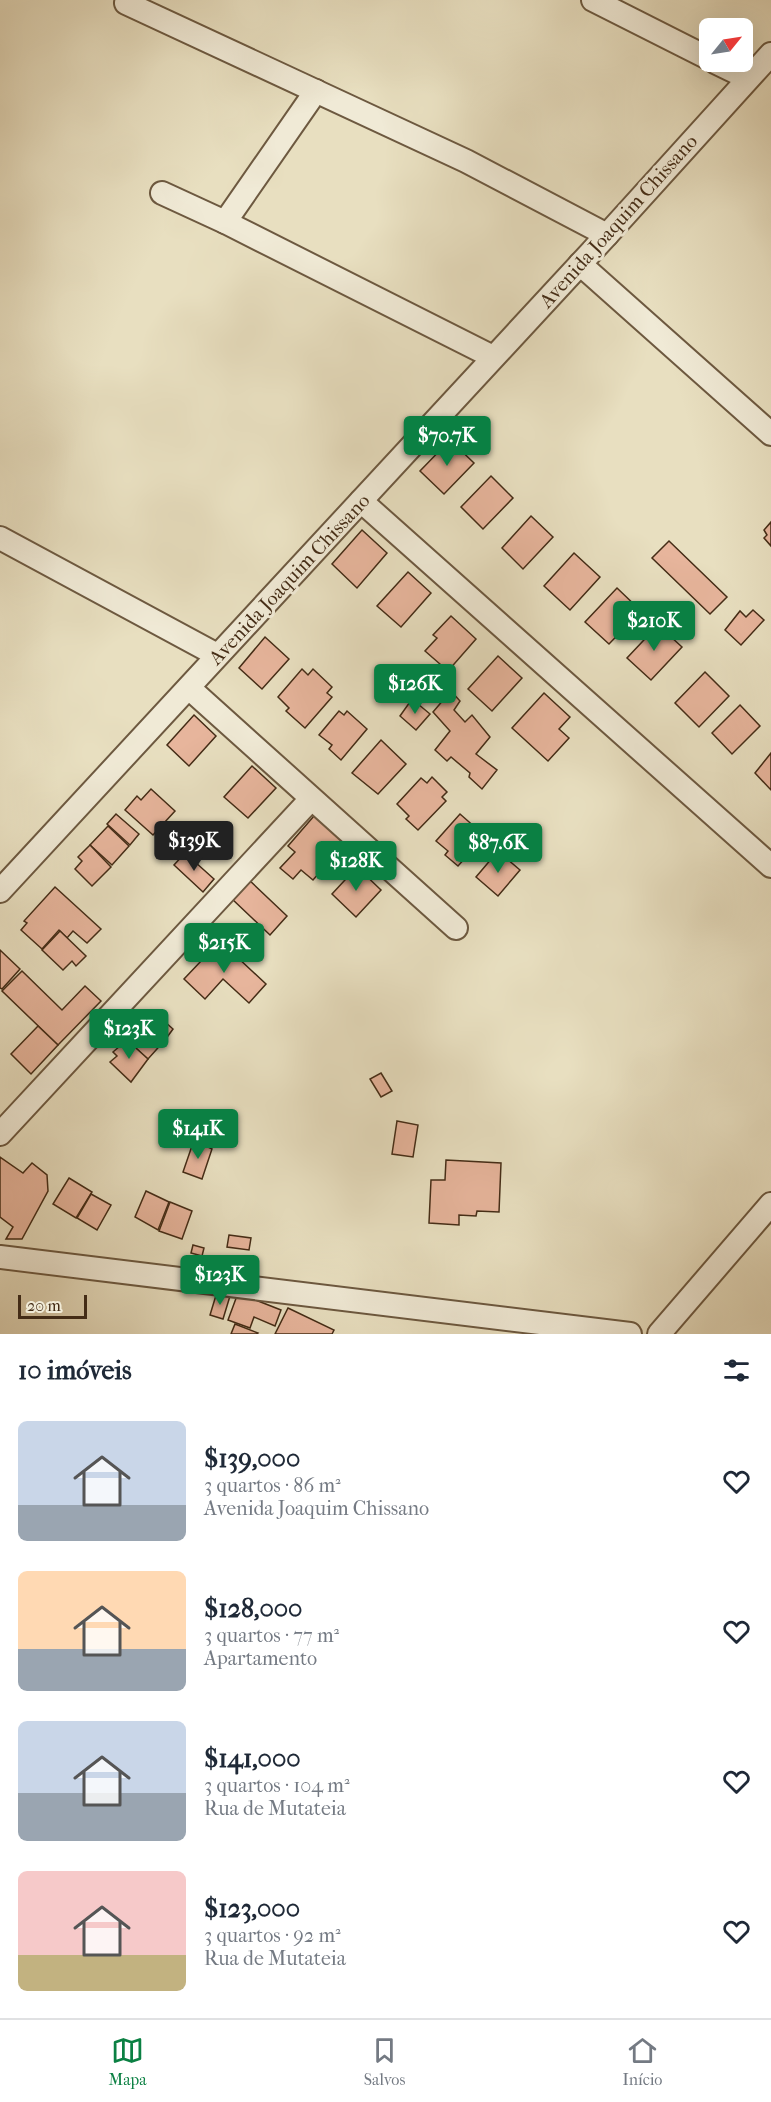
<!DOCTYPE html>
<html lang="pt">
<meta charset="utf-8">
<style>
:root{--surface:#fff;--page:#f2f2f3;--text:#1f2937;--muted:#747a83;--line:#e0e1e3;--accent:#0b8043}
body{margin:0;font-family:"IM FELL French Canon",serif;background:var(--page);color:var(--text);height:100vh;display:flex;flex-direction:column;font-size:22px;white-space:nowrap}
*{box-sizing:border-box;margin:0}
p{font-size:20px;color:var(--muted)}
.icon{flex:none;width:33px;height:33px;fill:none;stroke:currentColor;stroke-width:2;stroke-linecap:round;stroke-linejoin:round}
.map{position:relative;height:1334px;overflow:hidden}
.drawer{display:flex;flex-direction:column;background:var(--surface);flex:1}
.drawer>*{flex:none}
.needle{width:39px;rotate:60deg}
.tools{position:absolute;left:699px;top:18px;display:grid;gap:12px}
.tools a{display:grid;place-items:center;width:54px;height:54px;border-radius:9px;background:var(--surface);box-shadow:0 6px 24px #0002;font-size:30px}
.scale{position:absolute;left:18px;bottom:15px;width:69px;box-sizing:border-box;padding-left:6px;border:3px solid #442c16;border-top:0;font-size:16px;line-height:21px;white-space:nowrap;color:#442c16;-webkit-text-stroke:4px #f0ead6;paint-order:stroke}
.price{position:absolute;translate:-50% -51px;padding:0 14px;border-radius:6px;background:var(--accent);color:#fff;font-size:20px;line-height:39px;filter:drop-shadow(0 2px 3px #0008)}
.price::after{content:'';position:absolute;left:50%;top:36px;width:18px;height:14px;margin-left:-9px;background:inherit;clip-path:polygon(0 0,100% 0,50% 100%)}
.price.current{background:#222;color:#fff}
ul{padding:0;list-style:none}
li{display:flex;align-items:center;gap:18px;height:150px;padding:0 18px}
li span{display:grid;place-items:center;flex:none;width:168px;height:120px;border-radius:9px;color:#555}
li>.icon{margin-inline-start:auto}
span .icon{width:72px;height:72px;fill:#fffc;stroke-width:1}
li b{font-size:26px}
h2{display:flex;justify-content:space-between;align-items:center;height:72px;padding:0 18px;font-size:26px}
.tabs{display:flex;justify-content:space-around;align-items:center;height:84px;border-top:2px solid var(--line);background:var(--surface);font-size:16px;color:var(--muted)}
.tabs a{display:grid;justify-items:center;gap:3px}
.tabs .current{color:var(--accent)}
.map>svg:first-child{display:block}
.building{fill:#e7b59c;stroke:#442c16;stroke-width:1.5}
.lines{fill:none;stroke-linecap:round;stroke-linejoin:round}
.minor-casing{stroke:#6d5940;stroke-width:26}
.minor{stroke:#f0ead6;stroke-width:22}
.labels{text-anchor:middle;stroke-width:6;stroke-linejoin:round;paint-order:stroke}
.street-label{font-size:20px;fill:#442c16;stroke:#f0ead6}
</style>
<div class="map">
<svg width="771" height="1334" viewBox="0 0 771 1334">
<rect width="100%" height="100%" fill="#e8dfc0"/>
<filter id="stains"><feTurbulence type="fractalNoise" baseFrequency=".00333" numOctaves="4"/><feColorMatrix values="0 0 0 0 .2 0 0 0 0 .09 0 0 0 0 .02 0 0 0 .5 -.17"/></filter>
<radialGradient id="worn" r=".72"><stop offset=".6" stop-color="#630" stop-opacity="0"/><stop offset="1" stop-color="#630" stop-opacity=".3"/></radialGradient>
<g class="building">
<path d="M450 440 474 463 444 494 420 471Z"/>
<path d="M491 476 513 498 483 529 461 507Z"/>
<path d="M531 516 553 537 523 569 502 548Z"/>
<path d="M771 522V546L764 538 767 535 764 530Z"/>
<path d="M362 530 387 553 357 588 332 564Z"/>
<path d="M669 541 727 597 710 614 652 558Z"/>
<path d="M574 553 600 577 570 610 544 586Z"/>
<path d="M408 572 431 593 401 627 377 606Z"/>
<path d="M617 588 641 611 609 644 585 622Z"/>
<path d="M753 610 764 620 741 645 725 630 740 611 746 617Z"/>
<path d="M451 616 476 639 448 671 425 651 437 638 433 635Z"/>
<path d="M658 625 682 647 651 680 627 658Z"/>
<path d="M265 637 289 659 262 689 239 668Z"/>
<path d="M498 656 522 678 492 711 468 689Z"/>
<path d="M302 669 308 675 313 669 332 687 327 693 332 697 305 728 286 711 289 708 278 697Z"/>
<path d="M705 672 729 696 699 727 675 703Z"/>
<path d="M451 691 460 701 454 710 465 722 472 715 490 737 476 754 497 770 482 789 469 777 470 773 451 757 447 761 435 750 450 731 433 712Z"/>
<path d="M544 693 570 717 559 729 569 738 548 761 512 728Z"/>
<path d="M412 699 430 714 416 730 400 716Z"/>
<path d="M740 705 760 726 732 754 712 733Z"/>
<path d="M339 711 344 715 347 711 367 729 341 760 329 749 332 745 319 735Z"/>
<path d="M194 715 216 736 189 766 167 745Z"/>
<path d="M381 740 406 764 378 794 352 773Z"/>
<path d="M771 753V790L755 773Z"/>
<path d="M252 766 276 788 248 818 224 797Z"/>
<path d="M432 777 447 792 442 797 446 801 418 830 406 819 409 816 397 804 421 778 427 783Z"/>
<path d="M151 789 175 811 153 835 125 810 137 796 141 800Z"/>
<path d="M116 814 139 834 130 845 107 824Z"/>
<path d="M460 814 485 836 458 866 445 855 448 851 436 841Z"/>
<path d="M314 816 345 843 313 880 301 870 293 879 280 868 295 852 288 846Z"/>
<path d="M108 826 129 846 112 865 90 845Z"/>
<path d="M90 845 111 867 92 886 75 869 82 861 78 857Z"/>
<path d="M498 851 520 870 498 896 476 877Z"/>
<path d="M185 853 214 879 203 892 174 865Z"/>
<path d="M357 867 381 890 356 917 332 894Z"/>
<path d="M248 879 287 916 270 935 231 898Z"/>
<path d="M55 887 101 929 87 943 73 931 67 938 59 930 42 949 21 930 27 923 24 921Z"/>
<path d="M60 931 86 956 76 966 72 961 63 970 42 950Z"/>
<path d="M220 941 266 984 249 1003 223 979 205 999 184 979Z"/>
<path d="M0 950 20 969 2 989 0 988Z"/>
<path d="M22 971 62 1010 85 986 101 1001 58 1045 2 991Z"/>
<path d="M154 1012 173 1029 165 1040 146 1022Z"/>
<path d="M146 1022 165 1040 148 1059 127 1040Z"/>
<path d="M38 1026 58 1045 31 1074 11 1054Z"/>
<path d="M127 1040 148 1059 131 1082 110 1062 117 1056 113 1052Z"/>
<path d="M381 1073 392 1091 381 1097 370 1079Z"/>
<path d="M397 1121 418 1125 413 1157 392 1154Z"/>
<path d="M194 1140 212 1149 202 1179 183 1172Z"/>
<path d="M0 1157 23 1173 32 1163 47 1175 48 1191 22 1239H6L13 1227 0 1217Z"/>
<path d="M446 1160 501 1163 499 1212 477 1211 476 1216 459 1215V1225L429 1223 431 1180H445Z"/>
<path d="M69 1178 92 1192 76 1218 53 1204Z"/>
<path d="M146 1191 169 1202 158 1230 135 1217Z"/>
<path d="M91 1194 111 1205 97 1230 77 1218Z"/>
<path d="M170 1202 192 1211 182 1239 159 1231Z"/>
<path d="M229 1235 251 1238 249 1250 227 1247Z"/>
<path d="M193 1245 204 1248 202 1256 191 1253Z"/>
<path d="M217 1292 230 1296 223 1319 210 1315Z"/>
<path d="M238 1293 281 1310 275 1326 254 1317 250 1328 228 1320Z"/>
<path d="M288 1308 334 1330 332 1334H275Z"/>
<path d="M235 1324 258 1333 257 1334H231Z"/>
</g>
<g class="lines">
<g class="minor-casing">
<g id="minor">
<path d="M593 0 710 59"/>
<path d="M126 3 466 161 607 235"/>
<path d="M715 62 748 78"/>
<path d="M162 193 225 222 493 357"/>
<path d="M225 222 316 91"/>
<path d="M580 264 771 434"/>
<path d="M361 501 771 866"/>
<path d="M0 538 217 655"/>
<path d="M189 688 456 928"/>
<path d="M0 891 607 235 771 54"/>
<path d="M0 1134 311 799"/>
<path d="M0 1257 630 1334"/>
<path d="M659 1334 771 1204"/>
</g>
</g>
<use href="#minor" class="minor"/>
</g>
<g class="labels">
<g class="street-label">
<text transform="translate(618 221) rotate(-48)" y="7">Avenida Joaquim Chissano</text>
<text transform="translate(289 579) rotate(-47)" y="7">Avenida Joaquim Chissano</text>
</g>
</g>
<rect width="100%" height="100%" filter="url(#stains)"/>
<rect width="100%" height="100%" fill="url(#worn)"/>
</svg>
<div class="tools">
<a><svg class="needle" viewBox="-14 -14 28 28"><path d="M0-13l5 13h-10z" fill="#e53935"/><path d="M0 13l5-13h-10z" fill="#747a83"/></svg></a>
</div>
<div class="scale">20 m</div>
<b class="price" style="left:447px;top:467px">$70.7K</b>
<b class="price" style="left:654px;top:652px">$210K</b>
<b class="price" style="left:415px;top:715px">$126K</b>
<b class="price current" style="left:194px;top:872px">$139K</b>
<b class="price" style="left:498px;top:874px">$87.6K</b>
<b class="price" style="left:356px;top:892px">$128K</b>
<b class="price" style="left:224px;top:974px">$215K</b>
<b class="price" style="left:129px;top:1060px">$123K</b>
<b class="price" style="left:198px;top:1160px">$141K</b>
<b class="price" style="left:220px;top:1306px">$123K</b>
</div>
<section class="drawer">
<h2>10 imóveis<svg class="icon" aria-label="filters" viewBox="0 0 24 24"><path d="M4 7h16M4 17h16"/><circle cx="9" cy="7" r="2"/><circle cx="15" cy="17" r="2"/></svg></h2>
<ul>
<li><span style="background:linear-gradient(#c9d6e8 70%,#9aa5b1 0)"><svg class="icon" aria-label="home" viewBox="0 0 24 24"><path d="M3 11l9-7 9 7M6 9v11h12V9"/></svg></span><div><b>$139,000</b><p>3 quartos · 86 m²</p><p>Avenida Joaquim Chissano</p></div><svg class="icon" aria-label="heart" viewBox="0 0 24 24"><path d="M12 20l-8-8c-3-5 5-10 8-4 3-6 11-1 8 4z"/></svg></li>
<li><span style="background:linear-gradient(#ffd9b3 65%,#9aa5b1 0)"><svg class="icon" aria-label="home" viewBox="0 0 24 24"><path d="M3 11l9-7 9 7M6 9v11h12V9"/></svg></span><div><b>$128,000</b><p>3 quartos · 77 m²</p><p>Apartamento</p></div><svg class="icon" aria-label="heart" viewBox="0 0 24 24"><path d="M12 20l-8-8c-3-5 5-10 8-4 3-6 11-1 8 4z"/></svg></li>
<li><span style="background:linear-gradient(#c9d6e8 60%,#9aa5b1 0)"><svg class="icon" aria-label="home" viewBox="0 0 24 24"><path d="M3 11l9-7 9 7M6 9v11h12V9"/></svg></span><div><b>$141,000</b><p>3 quartos · 104 m²</p><p>Rua de Mutateia</p></div><svg class="icon" aria-label="heart" viewBox="0 0 24 24"><path d="M12 20l-8-8c-3-5 5-10 8-4 3-6 11-1 8 4z"/></svg></li>
<li><span style="background:linear-gradient(#f6c9c9 70%,#c2b280 0)"><svg class="icon" aria-label="home" viewBox="0 0 24 24"><path d="M3 11l9-7 9 7M6 9v11h12V9"/></svg></span><div><b>$123,000</b><p>3 quartos · 92 m²</p><p>Rua de Mutateia</p></div><svg class="icon" aria-label="heart" viewBox="0 0 24 24"><path d="M12 20l-8-8c-3-5 5-10 8-4 3-6 11-1 8 4z"/></svg></li>
</ul>
</section>
<nav class="tabs">
<a class="current"><svg class="icon" aria-label="map" viewBox="0 0 24 24"><path d="M3 6l6-2 6 2 6-2v14l-6 2-6-2-6 2zM9 4v14M15 6v14"/></svg>Mapa</a>
<a><svg class="icon" aria-label="saved" viewBox="0 0 24 24"><path d="M7 4h10v16l-5-4-5 4z"/></svg>Salvos</a>
<a><svg class="icon" aria-label="home" viewBox="0 0 24 24"><path d="M3 11l9-7 9 7M6 9v11h12V9"/></svg>Início</a>
</nav>
